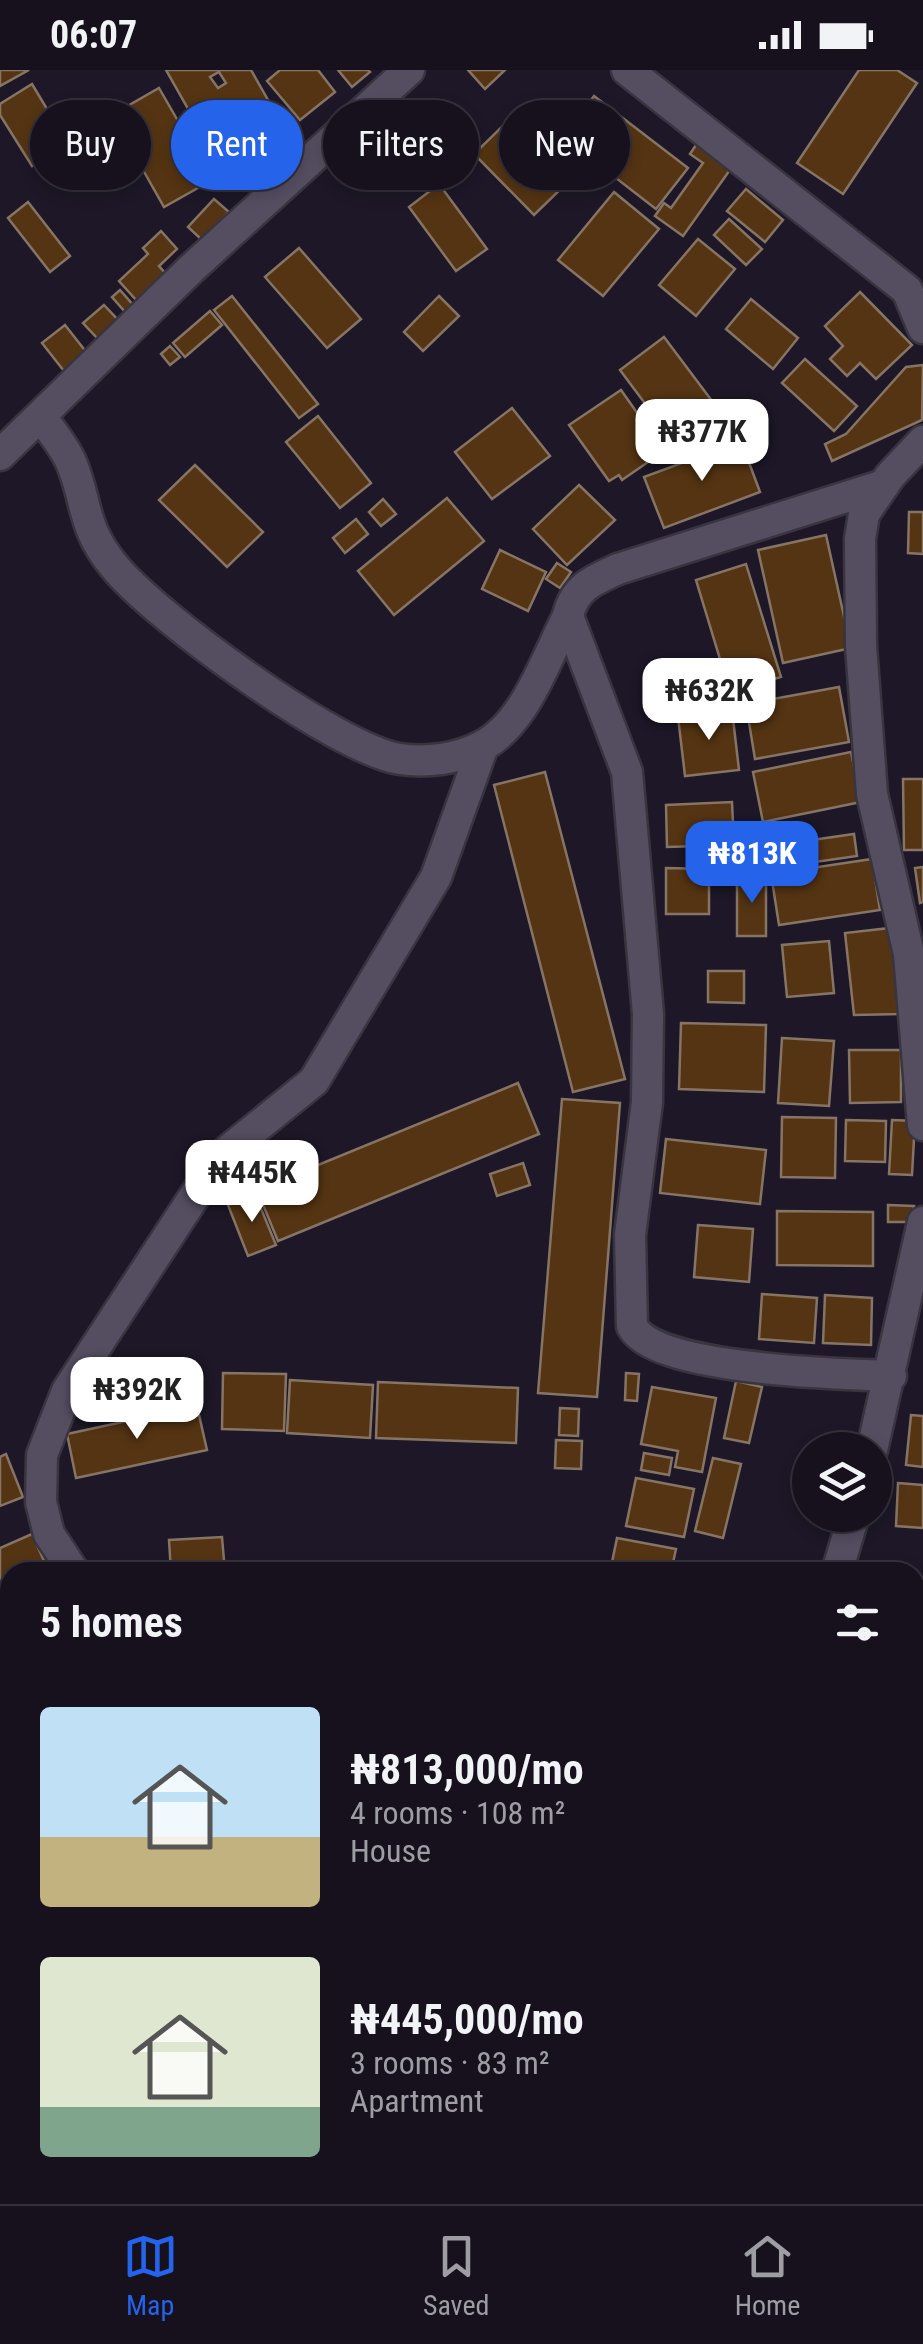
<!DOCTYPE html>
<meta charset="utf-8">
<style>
:root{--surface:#16111d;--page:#231f2a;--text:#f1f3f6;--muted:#9e9da4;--line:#35313b;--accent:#2563eb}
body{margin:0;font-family:"Roboto Condensed",sans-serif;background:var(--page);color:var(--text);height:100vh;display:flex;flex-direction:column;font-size:38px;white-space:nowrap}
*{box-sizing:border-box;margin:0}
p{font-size:32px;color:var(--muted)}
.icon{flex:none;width:55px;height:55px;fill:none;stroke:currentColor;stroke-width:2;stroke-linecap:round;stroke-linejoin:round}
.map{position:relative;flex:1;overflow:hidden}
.sheet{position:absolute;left:0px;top:1492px;width:925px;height:642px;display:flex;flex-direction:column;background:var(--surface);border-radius:30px 30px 0 0;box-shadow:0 5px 15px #0003,0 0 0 2px var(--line)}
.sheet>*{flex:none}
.banner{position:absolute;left:30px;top:30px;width:865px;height:90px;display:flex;gap:20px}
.tools{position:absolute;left:792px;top:1362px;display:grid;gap:20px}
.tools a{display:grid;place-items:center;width:100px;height:100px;border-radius:50%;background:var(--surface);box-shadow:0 5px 15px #0003,0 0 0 2px var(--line);font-size:50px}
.price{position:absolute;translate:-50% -85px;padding:0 22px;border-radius:20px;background:#fff;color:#222;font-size:32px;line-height:65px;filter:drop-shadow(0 2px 5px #0008)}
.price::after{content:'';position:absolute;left:50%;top:60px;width:30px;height:22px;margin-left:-15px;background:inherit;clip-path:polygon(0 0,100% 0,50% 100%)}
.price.current{background:var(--accent);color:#fff}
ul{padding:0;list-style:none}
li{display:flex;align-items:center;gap:30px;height:250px;padding:0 40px}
li span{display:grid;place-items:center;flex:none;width:280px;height:200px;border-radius:10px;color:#555}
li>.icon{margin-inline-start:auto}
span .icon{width:120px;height:120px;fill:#fffc;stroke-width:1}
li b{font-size:42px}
h2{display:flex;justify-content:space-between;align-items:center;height:120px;padding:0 40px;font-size:42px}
.chip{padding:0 35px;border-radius:45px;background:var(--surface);box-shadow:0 5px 15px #0003,0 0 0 2px var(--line);font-size:35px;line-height:90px}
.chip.current{background:var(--accent);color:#fff}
.status{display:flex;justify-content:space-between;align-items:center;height:70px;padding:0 50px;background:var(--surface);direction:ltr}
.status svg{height:28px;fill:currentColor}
.tab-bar{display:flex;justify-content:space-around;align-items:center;height:140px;border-top:2px solid var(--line);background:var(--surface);font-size:28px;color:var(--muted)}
.tab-bar a{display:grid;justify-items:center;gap:5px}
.tab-bar .current{color:var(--accent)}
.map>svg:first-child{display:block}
.building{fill:#543412;stroke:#867464;stroke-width:2.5;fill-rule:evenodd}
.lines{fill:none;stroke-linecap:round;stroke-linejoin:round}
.street-casing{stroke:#383440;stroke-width:35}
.street{stroke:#554e61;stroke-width:30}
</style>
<div class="status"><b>06:07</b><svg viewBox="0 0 49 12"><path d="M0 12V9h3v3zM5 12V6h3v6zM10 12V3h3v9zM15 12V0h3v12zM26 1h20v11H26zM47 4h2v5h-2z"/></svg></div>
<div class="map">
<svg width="923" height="2134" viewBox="0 0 923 2134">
<rect width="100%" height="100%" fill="#1d1727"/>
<g class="building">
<path d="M0 0H29L0 16Z"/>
<path d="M166 0H251L281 53 240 75 232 61 208 74ZM219 2 226 13 218 18 210 7Z"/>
<path d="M280 0H318L335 22 300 50 267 11Z"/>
<path d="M338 0H368L370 2 352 17Z"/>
<path d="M468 0H505L485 19Z"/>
<path d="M859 0H897L917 13 843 124 797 93Z"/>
<path d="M32 14 68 74 32 96 0 45V34Z"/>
<path d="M159 18 212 110 164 137 112 45Z"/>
<path d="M594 26 688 98 656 139 563 67Z"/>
<path d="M510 49 570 110 534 145 474 84Z"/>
<path d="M698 72 732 97 683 166 655 146 664 133 671 138 703 93 690 84Z"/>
<path d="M439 114 487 179 456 201 409 137Z"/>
<path d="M746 119 783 150 765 172 727 141Z"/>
<path d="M614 122 659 159 603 226 558 190Z"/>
<path d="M214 129 229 142 202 170 188 157Z"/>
<path d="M28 132 70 186 50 202 8 148Z"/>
<path d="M729 149 762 179 746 195 714 165Z"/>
<path d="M161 161 177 179 159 196 166 204 137 231 119 211 148 184 143 178Z"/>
<path d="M698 169 735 199 696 246 659 215Z"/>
<path d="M299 178 361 249 327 278 265 207Z"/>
<path d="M120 220 134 236 126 243 112 227Z"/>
<path d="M860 222 912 275 876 309 860 293 847 306 830 289 843 276 825 256Z"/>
<path d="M232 226 318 334 299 348 214 240Z"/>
<path d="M439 226 459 246 423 281 404 262Z"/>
<path d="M751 229 798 268 773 299 726 259Z"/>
<path d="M104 235 119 251 98 269 83 253Z"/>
<path d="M210 241 222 255 185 287 173 273Z"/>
<path d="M65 255 87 283 64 301 42 273Z"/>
<path d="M664 267 718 339 673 371 620 300Z"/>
<path d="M170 276 180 287 170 295 161 284Z"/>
<path d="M805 289 857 336 834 361 782 313Z"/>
<path d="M923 295 922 350 832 391 825 374 846 364 906 297Z"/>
<path d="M621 320 664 381 622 410 619 405 609 411 569 355Z"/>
<path d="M512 338 550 386 492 429 455 382Z"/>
<path d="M318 346 371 413 340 438 286 372Z"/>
<path d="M741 371 760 422 664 458 644 407Z"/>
<path d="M195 395 263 462 227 497 159 430Z"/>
<path d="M579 415 615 450 567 495 533 459Z"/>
<path d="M447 428 484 471 394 545 358 501Z"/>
<path d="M383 429 396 444 381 456 369 442Z"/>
<path d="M909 442H923V484L908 483Z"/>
<path d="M356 449 368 464 345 483 333 468Z"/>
<path d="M826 465 851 578 783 593 758 480Z"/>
<path d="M500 480 546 502 528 541 482 519Z"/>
<path d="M557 493 571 502 560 518 546 509Z"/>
<path d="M746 494 781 607 730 622 696 510Z"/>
<path d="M715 594 723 624 658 642 649 612Z"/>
<path d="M839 617 849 672 755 689 746 634Z"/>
<path d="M732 640 739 700 685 706 678 647Z"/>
<path d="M851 682 861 732 763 752 753 702Z"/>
<path d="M545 702 625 1009 573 1022 494 715Z"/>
<path d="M903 709H923V780H904Z"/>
<path d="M732 732 734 775 667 777 666 735Z"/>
<rect x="745" y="755" width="31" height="26"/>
<path d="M854 764 857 786 780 797 777 775Z"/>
<path d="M872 789 880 840 779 855 771 804Z"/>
<path d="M923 797V832L920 833 915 798Z"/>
<path d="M666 798 709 799V844H666Z"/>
<rect x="737" y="805" width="29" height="61"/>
<path d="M890 858 901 944 854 945 845 863Z"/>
<path d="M829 871 834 923 787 927 782 875Z"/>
<path d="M708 901H744V933L708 932Z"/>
<path d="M681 953 766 955 764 1022 679 1019Z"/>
<path d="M782 968 834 971 829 1036 778 1033Z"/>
<path d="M849 980H901V1032L850 1033Z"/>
<path d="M518 1013 539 1064 278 1171 257 1120Z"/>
<path d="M562 1029 620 1033 597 1327 538 1323Z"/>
<path d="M782 1047 836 1048 835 1108 781 1107Z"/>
<path d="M846 1050 886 1051 885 1092 845 1091Z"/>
<path d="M892 1050 915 1051 912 1105 889 1104Z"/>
<path d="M666 1069 766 1080 760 1134 660 1123Z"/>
<path d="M523 1093 530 1115 497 1126 490 1104Z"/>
<path d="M255 1124 276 1175 248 1186 228 1135Z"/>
<path d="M888 1135 914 1136V1152H888Z"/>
<path d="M777 1141 873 1142V1196L777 1195Z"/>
<path d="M698 1155 753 1159 749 1212 694 1207Z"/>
<path d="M762 1224 817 1228 814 1273 759 1269Z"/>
<path d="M825 1225 872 1228 871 1275 823 1273Z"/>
<path d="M223 1303 286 1304 284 1361 222 1359Z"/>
<path d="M626 1303 639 1304 637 1331 625 1330Z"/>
<path d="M290 1310 373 1315 370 1368 287 1363Z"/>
<path d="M736 1311 762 1317 749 1373 724 1368Z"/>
<path d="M378 1312 518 1318 516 1373 376 1368Z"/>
<path d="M652 1317 716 1328 702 1402 675 1397 678 1381 641 1374Z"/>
<path d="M197 1336 207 1380 76 1408 67 1364Z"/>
<path d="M560 1338 579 1339 578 1366 559 1365Z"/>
<path d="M911 1345 923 1346V1397L906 1395Z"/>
<path d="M556 1370 582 1371 581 1399 555 1398Z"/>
<path d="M644 1383 672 1388 669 1405 641 1400Z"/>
<path d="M6 1384 23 1427 0 1436V1387Z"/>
<path d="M713 1388 741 1394 723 1468 695 1461Z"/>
<path d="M636 1408 694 1419 684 1467 626 1456Z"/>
<path d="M898 1413 923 1415V1458L896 1456Z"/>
<path d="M32 1464 49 1502H10V1522L0 1527V1478Z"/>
<path d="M222 1467 225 1502H171L169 1470Z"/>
<path d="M617 1468 676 1479 671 1502H610Z"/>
<path d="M404 1496V1502H294V1498Z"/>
<path d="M915 1535 923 1537 922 1636 915 1635Z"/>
<path d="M10 1553V1609L0 1613V1557Z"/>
<path d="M0 1647 10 1665V1722L0 1727Z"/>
<path d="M915 1661 923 1666 915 1688Z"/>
<path d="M915 1775 923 1778V1830L915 1828Z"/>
<path d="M915 1852 920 1853 915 1897Z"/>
<path d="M0 1960 10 1984V2015L0 2019Z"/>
<path d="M59 2125H116L111 2134H59L55 2132Z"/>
<path d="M869 2125H898L897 2134H869Z"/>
</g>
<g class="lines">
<g class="street-casing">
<g id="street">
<path d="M627 0 907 220 923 258"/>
<path d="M42 348C52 362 64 376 71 392 88 432 81 456 114 496 154 546 338 680 400 689 427 693 458 689 482 676 526 653 546 588 568 546"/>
<path d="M923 371 890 406 864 444 860 469 861 576 872 724 909 884 923 1055"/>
<path d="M0 385 191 199 409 0"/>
<path d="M884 415 618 499C593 510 574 518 568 546L627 702 648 944 647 1032 630 1165 632 1256C654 1300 841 1304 891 1306"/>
<path d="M872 1380 923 1152"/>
<path d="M74 1502 49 1464 41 1432 42 1385 67 1321 220 1087 314 1011 436 807 483 676"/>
<path d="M837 1502 854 1445"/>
<path d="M0 1768 10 1762"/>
<path d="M0 1881 10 1897"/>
<path d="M626 2125 705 2134"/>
<path d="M9 2134 16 2125"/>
<path d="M550 2134 554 2125"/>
<path d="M746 2134 747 2125"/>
</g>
</g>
<use href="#street" class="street"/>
</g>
</svg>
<div class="tools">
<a><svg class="icon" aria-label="layers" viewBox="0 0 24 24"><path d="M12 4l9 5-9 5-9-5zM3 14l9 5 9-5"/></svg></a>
</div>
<b class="price" style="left:702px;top:414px">₦377K</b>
<b class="price" style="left:709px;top:673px">₦632K</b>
<b class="price current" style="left:752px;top:836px">₦813K</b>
<b class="price" style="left:252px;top:1155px">₦445K</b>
<b class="price" style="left:137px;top:1372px">₦392K</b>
<div class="banner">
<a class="chip">Buy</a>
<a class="chip current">Rent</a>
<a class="chip">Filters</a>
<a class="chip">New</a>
</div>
<section class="sheet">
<h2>5 homes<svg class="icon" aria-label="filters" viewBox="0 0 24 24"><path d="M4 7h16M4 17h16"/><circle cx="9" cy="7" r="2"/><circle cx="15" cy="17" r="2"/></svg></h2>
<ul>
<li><span style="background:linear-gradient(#bfe0f5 65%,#c2b280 0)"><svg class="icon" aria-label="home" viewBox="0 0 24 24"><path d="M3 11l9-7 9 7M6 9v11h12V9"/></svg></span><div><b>₦813,000/mo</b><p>4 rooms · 108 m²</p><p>House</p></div></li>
<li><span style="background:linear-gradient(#dfe7d0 75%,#7fa58c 0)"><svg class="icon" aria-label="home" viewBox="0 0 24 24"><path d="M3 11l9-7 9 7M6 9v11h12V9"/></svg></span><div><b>₦445,000/mo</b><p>3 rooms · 83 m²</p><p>Apartment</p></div></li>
</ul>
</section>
</div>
<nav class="tab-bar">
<a class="current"><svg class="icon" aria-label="map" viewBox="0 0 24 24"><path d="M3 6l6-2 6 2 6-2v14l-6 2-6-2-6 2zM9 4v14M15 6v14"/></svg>Map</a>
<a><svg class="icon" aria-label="saved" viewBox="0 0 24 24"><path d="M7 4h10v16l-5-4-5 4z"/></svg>Saved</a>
<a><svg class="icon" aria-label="home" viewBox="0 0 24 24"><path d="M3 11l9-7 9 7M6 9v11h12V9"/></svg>Home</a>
</nav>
